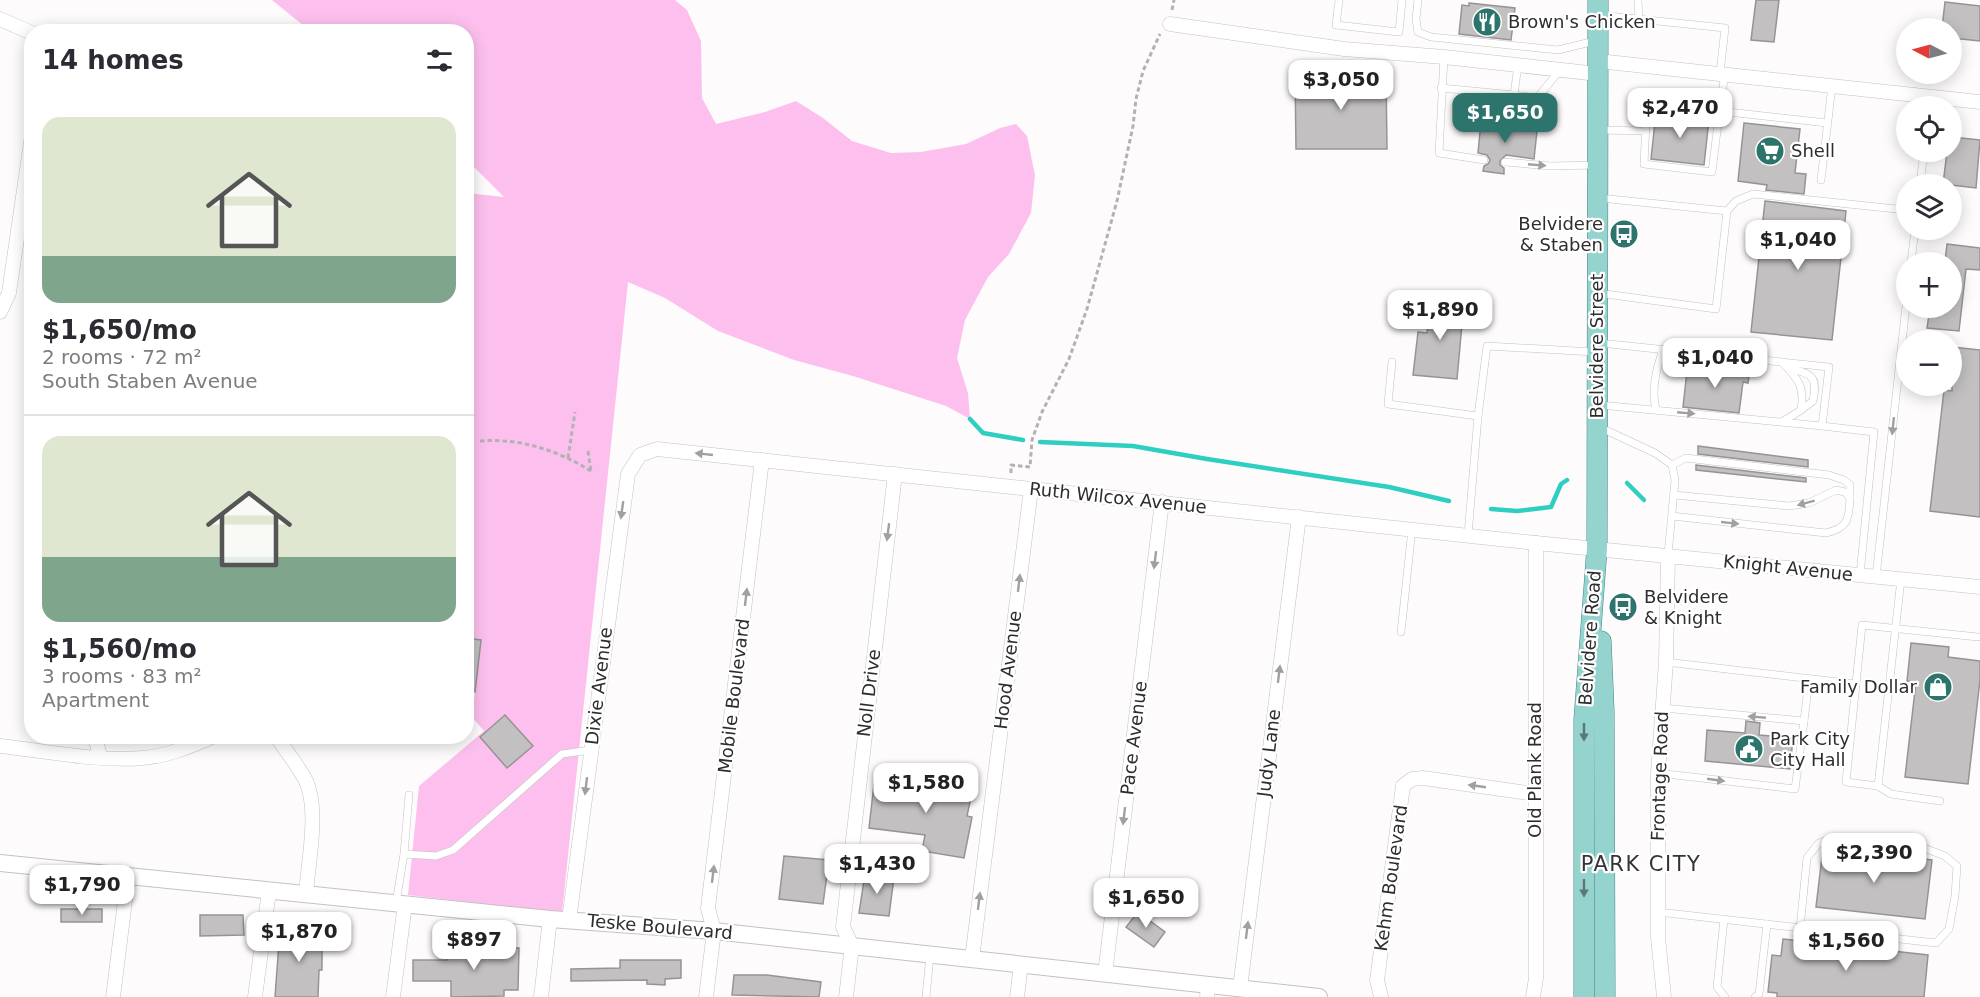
<!DOCTYPE html>
<meta charset="utf-8">
<style>
:root{--surface:#fff;--page:#f2f2f3;--text:#2b2b33;--muted:#7c7c81;--line:#e1e1e2;--accent:#2c746c}
body{margin:0;font-family:"DejaVu Sans",sans-serif;background:var(--page);color:var(--text);height:100vh;display:flex;flex-direction:column;font-size:22px;white-space:nowrap}
*{box-sizing:border-box;margin:0}
p{font-size:20px;color:var(--muted)}
.icon{flex:none;width:33px;height:33px;fill:none;stroke:currentColor;stroke-width:2;stroke-linecap:round;stroke-linejoin:round}
.map{position:relative;flex:1;overflow:hidden}
.details{position:absolute;left:24px;top:24px;width:450px;height:720px;display:flex;flex-direction:column;background:var(--surface);border-radius:24px;box-shadow:0 3px 15px #0003}
.details>*{flex:none}
.needle{width:39px;rotate:276deg}
.tools{position:absolute;left:1896px;top:18px;display:grid;gap:12px}
.tools a{display:grid;place-items:center;width:66px;height:66px;border-radius:50%;background:var(--surface);box-shadow:0 3px 15px #0003;font-size:30px}
.price{position:absolute;translate:-50% -51px;padding:0 14px;border-radius:12px;background:#fff;color:#222;font-size:20px;line-height:39px;filter:drop-shadow(0 2px 3px #0008)}
.price::after{content:'';position:absolute;left:50%;top:36px;width:18px;height:14px;margin-left:-9px;background:inherit;clip-path:polygon(0 0,100% 0,50% 100%)}
.price.on{background:var(--accent);color:#fff}
ul{padding:0;list-style:none}
li{display:grid;align-content:center;gap:12px;height:318px;padding:0 18px}
li+li{border-top:2px solid var(--line)}
li span{display:grid;place-items:center;height:186px;border-radius:18px;color:#555}
li>.icon{margin-inline-start:auto}
span .icon{width:108px;height:108px;fill:#fffc;stroke-width:1}
li b{font-size:26px}
h2{display:flex;justify-content:space-between;align-items:center;height:72px;padding:0 18px;font-size:26px}
.map>svg:first-child{display:block}
.green{fill:#fdc0ee}
.lines{fill:none;stroke-linecap:round;stroke-linejoin:round}
.stream{stroke:#2ecec0;stroke-width:4.5}
.building{fill:#c3c0c2;stroke:#969395;stroke-width:1.5}
.service-casing{stroke:#c4c1c3;stroke-width:8}
.minor-casing{stroke:#c4c1c3;stroke-width:15}
.tertiary-casing{stroke:#c4c1c3;stroke-width:18}
.primary-casing{stroke:#438781;stroke-width:21}
.path{stroke:#b3b1b3;stroke-width:3;stroke-dasharray:4.5 3;stroke-linecap:butt}
.service{stroke:#fff;stroke-width:7}
.minor{stroke:#fff;stroke-width:14}
.tertiary{stroke:#fff;stroke-width:16}
.primary{stroke:#95d4ce;stroke-width:20}
.oneway{fill:#a1a0a1}
.oneway2{fill:#5c7876}
.labels{text-anchor:middle;stroke-width:4.5;stroke-linejoin:round;paint-order:stroke}
.poi-label{font-size:18px;fill:#2e2d2e;stroke:#fff;text-anchor:start}
.street-label{font-size:18px;fill:#2e2d2e;stroke:#fff}
.quarter-label{font-size:21px;letter-spacing:1.5px;fill:#363436;stroke:#fff}
</style>
<div class="map">
<svg width="1980" height="997" viewBox="0 0 1980 997">
<rect width="100%" height="100%" fill="#fefbfd"/>
<path class="green" d="M272 0H675L687 10 701 41 702 98 716 124 765 112 796 101 823 118 852 141 891 153 921 152 966 144 1000 128 1016 124 1027 136 1035 175 1031 213 1009 254 988 277 965 320 957 358 968 393 970 419 946 406 853 376 794 360 718 331 665 298 628 282 562 913 408 895 419 786 484 731 472 717 481 640 466 638 467 193 504 197 467 160 466 32 310 31Z"/>
<g class="lines">
<g class="stream">
<path d="M970 419 983 433 1023 440"/>
<path d="M1040 442 1133 446 1207 459 1389 487 1449 501"/>
<path d="M1627 483 1644 500"/>
<path d="M1491 509 1517 511 1551 507 1561 484 1567 480"/>
</g>
</g>
<g class="building">
<path d="M1756 0H1779L1774 42 1751 40Z"/>
<path d="M1945 2 1980 6V41L1952 38V28H1942Z"/>
<path d="M1469 3 1515 8 1511 40 1459 34 1462 5 1469 6Z"/>
<path d="M1295 73 1386 74 1387 149H1296Z"/>
<path d="M1656 113 1709 119 1704 165 1651 159Z"/>
<path d="M1481 122 1537 131 1534 159 1506 155 1500 161V165L1504 168V174L1483 171 1484 166 1488 164 1490 160 1487 155 1478 153Z"/>
<path d="M1744 123 1800 129 1795 173 1806 174 1804 194 1766 190 1767 185 1738 181Z"/>
<path d="M1952 137 1980 140 1976 188 1943 184 1947 152H1952Z"/>
<path d="M1765 201 1846 211 1832 340 1751 332Z"/>
<path d="M1947 244 1980 248V270L1966 269 1959 331 1927 328 1930 308H1952V262H1945Z"/>
<path d="M1431 299 1464 302 1457 379 1413 375 1418 332 1427 333Z"/>
<path d="M1952 347 1980 350V517L1930 511 1944 390 1952 391Z"/>
<path d="M1708 366 1750 370 1748 383 1743 382 1739 413 1683 407 1687 371 1700 372V369H1707Z"/>
<path d="M1698 446 1808 460V467L1698 454Z"/>
<path d="M1696 465 1806 478V482L1696 470Z"/>
<path d="M466 638 481 640 475 692 466 691Z"/>
<path d="M1911 643 1949 647 1948 657 1980 661V680L1968 784 1905 777 1916 682 1907 681Z"/>
<path d="M505 715 533 746 507 768 480 737Z"/>
<path d="M1746 721 1760 723 1759 735 1793 738 1790 769 1705 761 1707 730 1745 733Z"/>
<path d="M912 779 973 788 967 816 972 817 964 858 922 851 925 835 869 828 874 784 910 788Z"/>
<path d="M1823 848 1932 860 1925 919 1816 907Z"/>
<path d="M784 856 829 860 823 904 779 899Z"/>
<path d="M865 874 894 877 889 916 859 913Z"/>
<rect x="61" y="909" width="41" height="13"/>
<path d="M1138 912 1165 932 1154 947 1126 927Z"/>
<path d="M200 915H243L244 935 200 936Z"/>
<path d="M280 929H322V970H319L318 997H275Z"/>
<path d="M1783 939 1928 955 1924 997H1777V993L1768 992 1772 955 1781 956Z"/>
<path d="M465 947 519 948 518 990H504V996L451 997V981H413V960H447V952H465Z"/>
<path d="M620 960H681V978L665 979V985L647 984V980L571 981V969L620 968Z"/>
<path d="M734 975H767L821 982 819 997 732 995Z"/>
</g>
<g class="lines">
<g class="service-casing">
<g id="service">
<path d="M1339 0 1336 25 1399 32 1402 0"/>
<path d="M1418 0 1416 19 1418 32 1431 37 1558 50 1595 41"/>
<path d="M1638 0 1639 19"/>
<path d="M1599 15 1725 28 1720 73"/>
<path d="M1444 57 1439 153 1484 160"/>
<path d="M1725 73C1720 106 1716 139 1712 172L1644 164 1647 103 1827 123"/>
<path d="M1441 88 1514 95 1518 65"/>
<path d="M1514 95 1537 98 1560 70"/>
<path d="M1599 130 1645 131"/>
<path d="M1505 162 1551 166 1595 165"/>
<path d="M1821 180 1832 86"/>
<path d="M1920 184 1924 152"/>
<path d="M1727 211 1736 201 1753 194 1906 210"/>
<path d="M1911 262 1915 230"/>
<path d="M1598 293 1716 309 1727 211 1600 198"/>
<path d="M1600 343 1829 367 1822 426 1600 405"/>
<path d="M1392 362 1388 404 1478 416"/>
<path d="M1782 362C1798 379 1805 386 1801 410L1782 422"/>
<path d="M1789 368C1812 374 1818 376 1813 401L1801 410"/>
<path d="M1656 410C1651 388 1656 371 1663 349"/>
<path d="M1822 426 1874 432 1860 575"/>
<path d="M1599 427 1655 453 1672 465 1675 480 1668 555"/>
<path d="M1672 465 1686 458 1829 475 1844 480 1850 485V498"/>
<path d="M1672 516 1826 533C1848 528 1849 519 1850 498L1845 492 1836 490 1809 503 1789 506 1674 495"/>
<path d="M1468 535 1478 416 1487 346 1594 352"/>
<path d="M1876 577 1906 306"/>
<path d="M1901 579 1878 786 1846 782 1862 625 1978 637"/>
<path d="M1401 632 1412 529"/>
<path d="M1666 662 1856 684"/>
<path d="M1804 721 1809 679"/>
<path d="M1658 773 1795 789 1804 721 1663 708"/>
<path d="M1878 786 1891 794 1940 801"/>
<path d="M404 854 409 795"/>
<path d="M396 903 404 854 436 856 453 850 562 754 591 750"/>
<path d="M1658 912 1936 943 1949 929 1955 896 1957 866 1945 856 1924 848 1831 839 1819 843 1807 858 1800 928"/>
<path d="M1724 919 1717 987 1725 997"/>
<path d="M926 997 930 955"/>
<path d="M1755 997 1759 994 1767 924"/>
</g>
</g>
<g class="minor-casing">
<g id="minor">
<path d="M0 19 32 33"/>
<path d="M1170 24 1344 49 1444 57 1598 74"/>
<path d="M1598 61 1980 102"/>
<path d="M0 312 9 293 32 135"/>
<path d="M95 736 100 757"/>
<path d="M276 736C285 750 297 764 305 779 320 808 308 862 306 894"/>
<path d="M0 746C46 751 98 762 143 758 168 756 191 746 214 736"/>
<path d="M569 920 628 474 640 455 657 449 1536 543 1980 587"/>
<path d="M972 959 1031 489"/>
<path d="M1105 974 1162 502"/>
<path d="M1240 988 1299 517"/>
<path d="M113 997 128 877"/>
<path d="M255 997 269 891"/>
<path d="M393 997 405 904"/>
<path d="M541 997 550 919"/>
<path d="M706 997 714 931 708 908 762 460"/>
<path d="M846 997 852 946 843 927 895 474"/>
<path d="M1017 997 1021 964"/>
<path d="M1207 997 1208 985"/>
<path d="M1381 997 1377 980 1403 786 1412 779 1423 778 1535 794"/>
<path d="M1533 997 1536 978V543"/>
<path d="M1664 997 1658 937V773L1666 662 1668 555"/>
</g>
</g>
<g class="tertiary-casing">
<path id="tertiary" d="M0 863 550 919 714 931 1319 997"/>
</g>
<g class="primary-casing">
<g id="primary">
<path d="M1601 641 1604 712 1605 997"/>
<path d="M1584 997V720L1597 548 1598 0"/>
</g>
</g>
<g class="path">
<path d="M1172 10 1174 0"/>
<path d="M480 441C520 438 557 450 591 471"/>
<path d="M588 451 591 471"/>
<path d="M568 458 575 412"/>
<path d="M1011 473V465L1030 467 1032 440 1042 412 1069 359 1087 309 1117 201 1133 126 1136 99 1143 71 1160 34"/>
</g>
<use href="#service" class="service"/>
<use href="#minor" class="minor"/>
<use href="#tertiary" class="tertiary"/>
<use href="#primary" class="primary"/>
</g>
<defs><path id="oneway-solid" d="M-6-.8H1V-3.2L6.5 0L1 3.2V.8H-6Z" transform="scale(1.5)"/></defs>
<g class="oneway">
<use href="#oneway-solid" transform="translate(1537 165) rotate(5)"/>
<use href="#oneway-solid" transform="translate(1686 413) rotate(5)"/>
<use href="#oneway-solid" transform="translate(1893 426) rotate(96)"/>
<use href="#oneway-solid" transform="translate(704 454) rotate(-174)"/>
<use href="#oneway-solid" transform="translate(1806 503) rotate(165)"/>
<use href="#oneway-solid" transform="translate(622 510) rotate(98)"/>
<use href="#oneway-solid" transform="translate(1730 523) rotate(6)"/>
<use href="#oneway-solid" transform="translate(888 532) rotate(97)"/>
<use href="#oneway-solid" transform="translate(1155 560) rotate(97)"/>
<use href="#oneway-solid" transform="translate(1019 583) rotate(-83)"/>
<use href="#oneway-solid" transform="translate(746 597) rotate(-83)"/>
<use href="#oneway-solid" transform="translate(1279 674) rotate(-83)"/>
<use href="#oneway-solid" transform="translate(1757 717) rotate(-175)"/>
<use href="#oneway-solid" transform="translate(1716 780) rotate(8)"/>
<use href="#oneway-solid" transform="translate(586 786) rotate(97)"/>
<use href="#oneway-solid" transform="translate(1477 786) rotate(-172)"/>
<use href="#oneway-solid" transform="translate(1124 816) rotate(97)"/>
<use href="#oneway-solid" transform="translate(713 874) rotate(-83)"/>
<use href="#oneway-solid" transform="translate(979 901) rotate(-83)"/>
<use href="#oneway-solid" transform="translate(1247 930) rotate(-83)"/>
</g>
<g class="oneway2">
<use href="#oneway-solid" transform="translate(1584 732) rotate(90)"/>
<use href="#oneway-solid" transform="translate(1584 888) rotate(90)"/>
</g>
<defs>
<g id="restaurant-disc" transform="scale(1.5)"><circle r="9.5" fill="#2c746c" stroke="#fff"/><path d="M-5-6h1v4h1v-4h1v4h1v-4h1v5L-1.5 .5V6h-2V.5L-5-1ZM5-6V6H3V1.5H1.5Q1.5-4 5-6Z" fill="#fff"/></g>
<g id="supermarket-disc" transform="scale(1.5)"><circle r="9.5" fill="#2c746c" stroke="#fff"/><path d="M-6-5.5h2.5l.6 2H6L4.5 2H-2.5L-4.4-4H-6ZM-1.5 3.2a1.3 1.3 0 1 0 .1 0ZM3 3.2a1.3 1.3 0 1 0 .1 0Z" fill="#fff"/></g>
<g id="bus-disc" transform="scale(1.5)"><circle r="9.5" fill="#2c746c" stroke="#fff"/><path d="M-5-6H5V4H4V6H2V4H-2V6H-4V4H-5ZM-3.5-4V0h7V-4ZM-3.5 1.2v1.5H-2V1.2ZM2 1.2v1.5H3.5V1.2Z" fill="#fff"/></g>
<g id="shop-disc" transform="scale(1.5)"><circle r="9.5" fill="#2c746c" stroke="#fff"/><path d="M-5-2.5h2.3a2.7 3.5 0 0 1 5.4 0H5L5.5 6h-11ZM-1.5-2.5h3a1.5 2.3 0 0 0-3 0Z" fill="#fff"/></g>
<g id="civic-disc" transform="scale(1.5)"><circle r="9.5" fill="#2c746c" stroke="#fff"/><path d="M-.6-6.5H3V-4.5H.6V-3L4-1V1h2V6H-6V1h2V-1L-.6-3ZM-1.2 2.5V6h2.4V2.5Z" fill="#fff"/></g>
</defs>
<g fill-rule="evenodd">
<use href="#restaurant-disc" x="1487" y="22"/>
<use href="#supermarket-disc" x="1770" y="151"/>
<use href="#bus-disc" x="1624" y="234"/>
<use href="#bus-disc" x="1623" y="607"/>
<use href="#shop-disc" x="1938" y="687"/>
<use href="#civic-disc" x="1749" y="749"/>
</g>
<g class="labels">
<g class="poi-label">
<text x="1508" y="28">Brown's Chicken</text>
<text x="1791" y="157">Shell</text>
<text x="1603" y="230" text-anchor="end">Belvidere<tspan x="1603" dy="21">&amp; Staben</tspan></text>
<text x="1644" y="603">Belvidere<tspan x="1644" dy="21">&amp; Knight</tspan></text>
<text x="1917" y="693" text-anchor="end">Family Dollar</text>
<text x="1770" y="745">Park City<tspan x="1770" dy="21">City Hall</tspan></text>
</g>
<g class="street-label">
<text transform="translate(1597 346) rotate(-90)" y="6">Belvidere Street</text>
<text transform="translate(1118 498) rotate(6)" y="6">Ruth Wilcox Avenue</text>
<text transform="translate(1788 568) rotate(6)" y="6">Knight Avenue</text>
<text transform="translate(1590 638) rotate(-86)" y="6">Belvidere Road</text>
<text transform="translate(1008 670) rotate(-83)" y="6">Hood Avenue</text>
<text transform="translate(599 686) rotate(-83)" y="6">Dixie Avenue</text>
<text transform="translate(869 693) rotate(-83)" y="6">Noll Drive</text>
<text transform="translate(734 696) rotate(-83)" y="6">Mobile Boulevard</text>
<text transform="translate(1134 738) rotate(-83)" y="6">Pace Avenue</text>
<text transform="translate(1269 753) rotate(-83)" y="6">Judy Lane</text>
<text transform="translate(1535 770) rotate(-90)" y="6">Old Plank Road</text>
<text transform="translate(1660 776) rotate(-88)" y="6">Frontage Road</text>
<text transform="translate(1391 878) rotate(-82)" y="6">Kehm Boulevard</text>
<text transform="translate(660 927) rotate(5)" y="6">Teske Boulevard</text>
</g>
<g class="quarter-label">
<text x="1641" y="871">PARK CITY</text>
</g>
</g>
</svg>
<div class="tools">
<a><svg class="needle" viewBox="-14 -14 28 28"><path d="M0-13l5 13h-10z" fill="#e53935"/><path d="M0 13l5-13h-10z" fill="#7c7c81"/></svg></a>
<a><svg class="icon" aria-label="locate" viewBox="0 0 24 24"><circle cx="12" cy="12" r="6"/><path d="M12 2v4M12 18v4M2 12h4M18 12h4"/></svg></a>
<a><svg class="icon" aria-label="layers" viewBox="0 0 24 24"><path d="M12 4l9 5-9 5-9-5zM3 14l9 5 9-5"/></svg></a>
<a>+</a>
<a>−</a>
</div>
<b class="price" style="left:1341px;top:111px">$3,050</b>
<b class="price" style="left:1680px;top:139px">$2,470</b>
<b class="price on" style="left:1505px;top:144px">$1,650</b>
<b class="price" style="left:1798px;top:271px">$1,040</b>
<b class="price" style="left:1440px;top:341px">$1,890</b>
<b class="price" style="left:1715px;top:389px">$1,040</b>
<b class="price" style="left:926px;top:814px">$1,580</b>
<b class="price" style="left:1874px;top:884px">$2,390</b>
<b class="price" style="left:877px;top:895px">$1,430</b>
<b class="price" style="left:82px;top:916px">$1,790</b>
<b class="price" style="left:1146px;top:929px">$1,650</b>
<b class="price" style="left:299px;top:963px">$1,870</b>
<b class="price" style="left:474px;top:971px">$897</b>
<b class="price" style="left:1846px;top:972px">$1,560</b>
<section class="details">
<h2>14 homes<svg class="icon" aria-label="filters" viewBox="0 0 24 24"><path d="M4 7h16M4 17h16"/><circle cx="9" cy="7" r="2"/><circle cx="15" cy="17" r="2"/></svg></h2>
<ul>
<li><span style="background:linear-gradient(#dfe7d0 75%,#7fa58c 0)"><svg class="icon" aria-label="home" viewBox="0 0 24 24"><path d="M3 11l9-7 9 7M6 9v11h12V9"/></svg></span><div><b>$1,650/mo</b><p>2 rooms · 72 m²</p><p>South Staben Avenue</p></div></li>
<li><span style="background:linear-gradient(#dfe7d0 65%,#7fa58c 0)"><svg class="icon" aria-label="home" viewBox="0 0 24 24"><path d="M3 11l9-7 9 7M6 9v11h12V9"/></svg></span><div><b>$1,560/mo</b><p>3 rooms · 83 m²</p><p>Apartment</p></div></li>
</ul>
</section>
</div>
